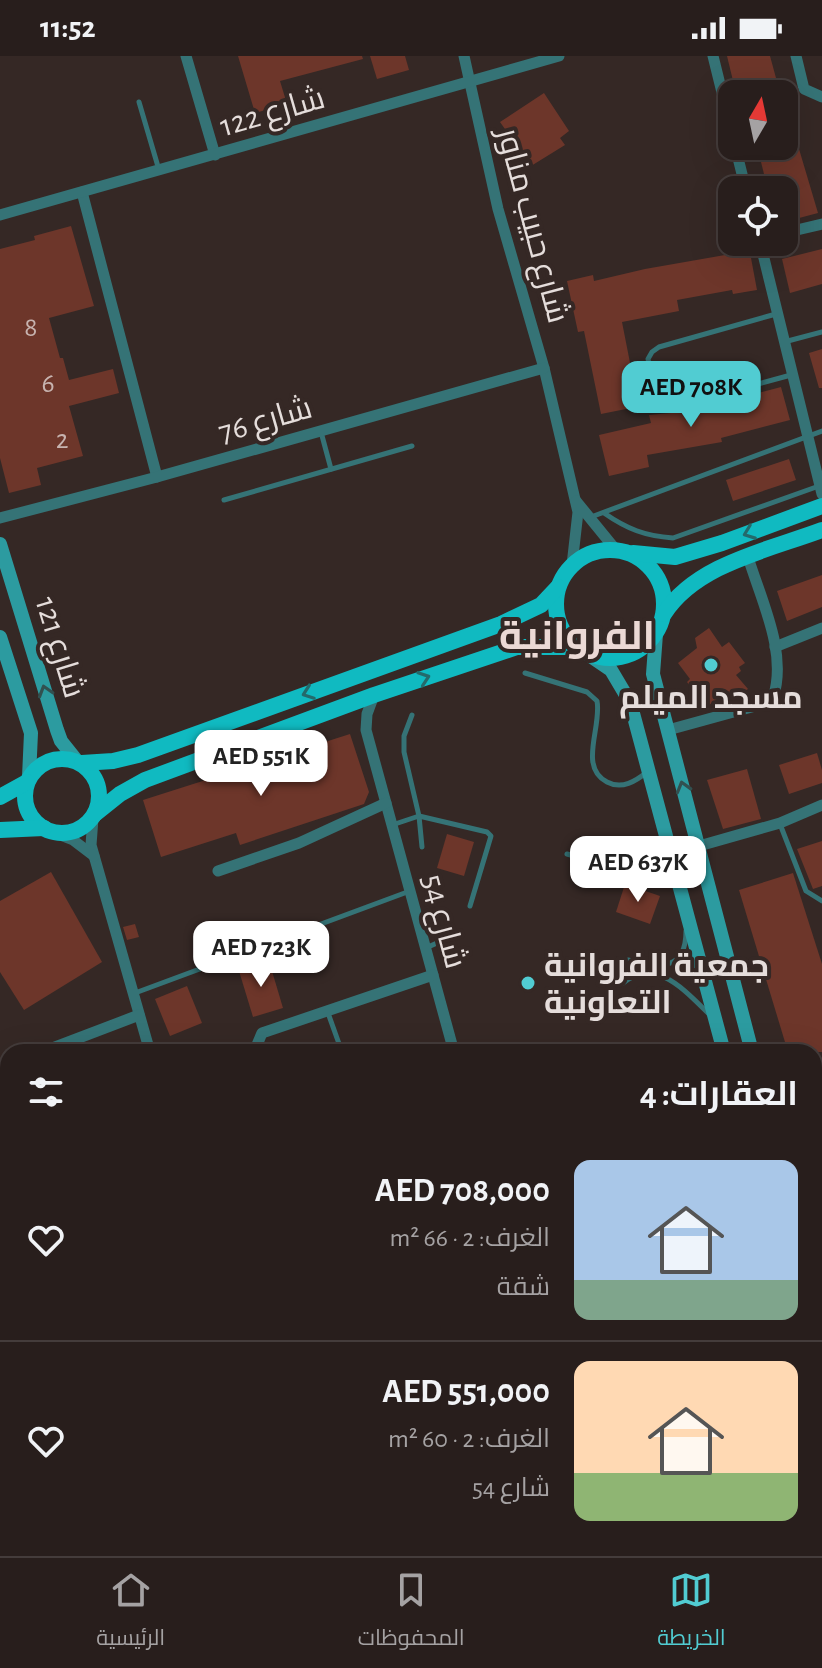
<!DOCTYPE html>
<html lang="ar">
<meta charset="utf-8">
<style>
:root{--surface:#281e1c;--page:#342b29;--text:#f1f3f6;--muted:#a5a2a3;--line:#443c3b;--accent:#51ccd2}
body{margin:0;font-family:"Alegreya Sans",Cairo,sans-serif;background:var(--page);color:var(--text);direction:rtl;height:100vh;display:flex;flex-direction:column;font-size:30px;white-space:nowrap}
*{box-sizing:border-box;margin:0}
p{font-size:26px;color:var(--muted)}
.icon{flex:none;width:44px;height:44px;fill:none;stroke:currentColor;stroke-width:2;stroke-linecap:round;stroke-linejoin:round}
.map{position:relative;flex:1;overflow:hidden;direction:ltr}
.sheet{position:absolute;left:0px;top:988px;width:822px;height:512px;display:flex;flex-direction:column;background:var(--surface);border-radius:24px 24px 0 0;box-shadow:0 8px 32px #0002,0 0 0 2px var(--line);direction:rtl}
.sheet>*{flex:none}
.needle{width:52px;rotate:9deg}
.controls{position:absolute;left:718px;top:24px;display:grid;gap:16px}
.controls a{display:grid;place-items:center;width:80px;height:80px;border-radius:16px;background:var(--surface);box-shadow:0 8px 32px #0002,0 0 0 2px var(--line);font-size:40px}
.price{position:absolute;translate:-50% -68px;padding:0 18px;border-radius:16px;background:#fff;color:#222;font-size:26px;line-height:52px;filter:drop-shadow(0 2px 4px #0008)}
.price::after{content:'';position:absolute;left:50%;top:48px;width:24px;height:18px;margin-left:-12px;background:inherit;clip-path:polygon(0 0,100% 0,50% 100%)}
.price.current{background:var(--accent);color:#111}
ul{padding:0;list-style:none}
li{display:flex;align-items:center;gap:24px;height:200px;padding:0 24px}
li+li{border-top:2px solid var(--line)}
li span{display:grid;place-items:center;flex:none;width:224px;height:160px;border-radius:16px;color:#555}
li>.icon{margin-inline-start:auto}
span .icon{width:96px;height:96px;fill:#fffc;stroke-width:1}
li b{font-size:34px}
h2{display:flex;justify-content:space-between;align-items:center;height:96px;padding:0 24px;font-size:34px}
.status{display:flex;justify-content:space-between;align-items:center;height:56px;padding:0 40px;background:var(--surface);direction:ltr}
.status svg{height:22px;fill:currentColor}
.dock{display:flex;justify-content:space-around;align-items:center;height:112px;border-top:2px solid var(--line);background:var(--surface);font-size:22px;color:var(--muted)}
.dock a{display:grid;justify-items:center;gap:4px}
.dock .current{color:var(--accent)}
.map>svg:first-child{display:block}
.building{fill:#6d362a}
.lines{fill:none;stroke-linecap:round;stroke-linejoin:round}
.path{stroke:#8a807d;stroke-width:2;stroke-dasharray:6 4;stroke-linecap:butt}
.lane{stroke:#357376;stroke-width:5}
.street{stroke:#357376;stroke-width:11}
.secondary{stroke:#2c9ba0;stroke-width:14}
.primary{stroke:#10bac1;stroke-width:16}
.oneway{stroke:#246a6b}
.oneway2{stroke:#325050}
.poi-dot{fill:#51ccd2;stroke:#352825;stroke-width:3}
.labels{text-anchor:middle;stroke-width:8;stroke-linejoin:round;paint-order:stroke}
.number-label{font-size:28px;fill:#c7b3af}
.street-label{font-size:32px;fill:#e5dddb;stroke:#352825}
.poi-label{font-size:32px;font-weight:bold;fill:#e5dddb;stroke:#352825}
.district-label{font-size:40px;font-weight:bold;fill:#ebd9d5;stroke:#352825}
</style>
<div class="status"><b>11:52</b><svg viewBox="0 0 49 12"><path d="M0 12V9h3v3zM5 12V6h3v6zM10 12V3h3v9zM15 12V0h3v12zM26 1h20v11H26zM47 4h2v5h-2z"/></svg></div>
<div class="map">
<svg width="822" height="1500" viewBox="0 0 822 1500">
<rect width="100%" height="100%" fill="#352825"/>
<g class="building">
<path d="M238 0H362L363 3 280 25 287 48 255 57Z"/>
<path d="M370 0H405L409 14 377 23Z"/>
<path d="M727 0H770L776 22 735 33Z"/>
<path d="M544 37 569 75 560 82 565 89 531 110 500 66Z"/>
<path d="M794 76 818 157 784 166V134H768L757 90H784V79Z"/>
<path d="M71 170 94 250 49 262 60 302H63L69 324 113 313 119 337 69 350 83 400 37 412 41 429 9 437 0 402V193L35 184 34 180Z"/>
<path d="M748 186 757 234 733 238 732 234 677 244 679 255 622 266 633 322 640 321 646 349 601 358 584 275 578 276 567 225 593 219 594 225 645 213 725 199 723 187Z"/>
<path d="M822 193V228L790 237 782 203Z"/>
<path d="M822 293V332H819L809 297Z"/>
<path d="M781 331 790 364 721 382 722 386 647 399 649 411 609 420 599 379 651 367 649 359 671 357 716 348Z"/>
<path d="M789 403 796 424 733 445 726 424Z"/>
<path d="M822 519V551L787 565 777 535Z"/>
<path d="M709 572 722 591 729 586 745 607 739 611 741 615 736 619 748 633 734 642 728 635 709 649 696 632 693 634 687 626 690 623 678 607 697 592 695 582Z"/>
<path d="M350 678 369 736 364 748 240 789 236 777 161 801 143 744Z"/>
<path d="M817 697 822 714V727L789 738 779 709Z"/>
<path d="M747 713 761 763 723 773 707 724Z"/>
<path d="M447 778 474 786 464 820 437 812Z"/>
<path d="M822 785V830L813 833 797 793Z"/>
<path d="M51 816 102 906 24 954 0 916V845Z"/>
<path d="M793 817 822 908V996H788L739 834Z"/>
<path d="M625 828 660 840 650 868 616 856Z"/>
<path d="M135 868 139 881 127 884 123 871Z"/>
<path d="M269 905 283 952 253 961 239 915Z"/>
<path d="M187 930 202 967 170 980 155 943Z"/>
</g>
<g class="lines">
<path class="path" d="M814 1440 822 1438"/>
<g class="lane">
<path d="M139 46 159 114"/>
<path d="M776 258 659 291 652 296 648 303C652 320 651 349 670 352L791 319"/>
<path d="M784 286 822 276"/>
<path d="M321 376 331 413"/>
<path d="M224 444 412 390"/>
<path d="M604 457C627 473 645 480 673 482L819 430"/>
<path d="M591 461 822 375"/>
<path d="M525 617 587 636 597 645C602 671 578 711 607 726 622 734 636 725 647 716"/>
<path d="M412 659 404 680V696L419 760 422 791"/>
<path d="M780 768 806 835 822 845"/>
<path d="M392 769 419 760 487 776 491 780 470 850"/>
<path d="M567 798 676 829"/>
<path d="M417 860 443 855"/>
<path d="M426 892 452 880"/>
<path d="M628 904C657 911 686 917 686 875"/>
<path d="M623 927C656 900 686 936 709 958"/>
<path d="M135 937 410 835"/>
<path d="M328 957 342 996"/>
<path d="M0 1100 8 1125"/>
<path d="M0 1231 8 1228"/>
<path d="M325 1492 328 1500"/>
<path d="M508 1492 512 1500"/>
<path d="M588 1492 589 1500"/>
<path d="M601 1492 602 1500"/>
<path d="M661 1492 662 1500"/>
<path d="M706 1492 709 1500"/>
<path d="M448 1500 466 1492"/>
</g>
<g class="street">
<path d="M186 0 215 99"/>
<path d="M464 0 498 153 544 312 578 456 572 509"/>
<path d="M713 0 732 77"/>
<path d="M796 0 804 33 822 41"/>
<path d="M735 90 746 134"/>
<path d="M82 136 157 421"/>
<path d="M0 159 559 0"/>
<path d="M784 177 822 168"/>
<path d="M760 186 822 438"/>
<path d="M576 445 616 494"/>
<path d="M0 462 157 421 544 312"/>
<path d="M775 591 822 572"/>
<path d="M374 639 367 658 366 674 454 996"/>
<path d="M668 674 759 649 773 642C788 597 761 544 748 501"/>
<path d="M93 762 91 789 150 996"/>
<path d="M50 775 73 784 94 800"/>
<path d="M699 790 780 767 822 749"/>
<path d="M218 815 299 787 386 747"/>
<path d="M42 996 139 959"/>
<path d="M254 996 262 977 433 919"/>
<path d="M0 1011 8 1009"/>
<path d="M814 1201 822 1198"/>
<path d="M0 1262 8 1260"/>
<path d="M0 1421 8 1419"/>
<path d="M133 1492 138 1500"/>
<path d="M292 1492 295 1500"/>
<path d="M61 1500 88 1492"/>
</g>
<g class="secondary">
<path d="M0 488 57 674 61 685 77 705"/>
<path d="M656 578 653 618 752 996"/>
<path d="M0 581 31 677 29 721"/>
<path d="M586 597 611 614 630 646 724 996"/>
<path d="M814 1234 822 1266"/>
<path d="M814 1334 822 1363"/>
</g>
<g class="primary">
<circle cx="610" cy="548" r="54"/>
<path d="M633 497 675 501 722 487 822 450"/>
<path d="M664 558C696 508 769 494 822 474"/>
<circle cx="62" cy="740" r="37"/>
<path d="M82 707 113 705 138 699 501 568 541 549 558 531"/>
<path d="M0 741 27 726"/>
<path d="M95 758 120 738 145 724 374 639 517 591H576"/>
<path d="M0 774 44 772"/>
</g>
</g>
<defs><path id="oneway-chevron" d="M-2-3.5L2.5 0L-2 3.5" fill="none" stroke-width="1.6" stroke-linecap="round" stroke-linejoin="round" transform="scale(2)"/></defs>
<g class="oneway">
<use href="#oneway-chevron" transform="translate(749 477) rotate(159)"/>
<use href="#oneway-chevron" transform="translate(424 622) rotate(-19)"/>
<use href="#oneway-chevron" transform="translate(308 637) rotate(160)"/>
</g>
<g class="oneway2">
<use href="#oneway-chevron" transform="translate(45 635) rotate(-107)"/>
<use href="#oneway-chevron" transform="translate(683 731) rotate(-106)"/>
</g>
<g class="poi-dot">
<circle cx="711" cy="609" r="8"/>
<circle cx="528" cy="927" r="8"/>
</g>
<g class="labels">
<g class="number-label">
<text x="31" y="280">8</text>
<text x="48" y="336">6</text>
<text x="62" y="392">2</text>
</g>
<g class="street-label">
<text transform="translate(272 55) rotate(-16)" y="11">شارع 122</text>
<text transform="translate(534 169) rotate(75)" y="11">شارع حبيب مناور</text>
<text transform="translate(265 363) rotate(-16)" y="11">شارع 76</text>
<text transform="translate(61 591) rotate(73)" y="11">شارع 121</text>
<text transform="translate(445 865) rotate(75)" y="11">شارع 54</text>
</g>
<g class="poi-label">
<text x="711" y="652">مسجد الميلم</text>
<text x="544" y="920" text-anchor="start">جمعية الفروانية<tspan x="544" dy="37">التعاونية</tspan></text>
</g>
<g class="district-label">
<text x="577" y="593">الفروانية</text>
</g>
</g>
</svg>
<div class="controls">
<a><svg class="needle" viewBox="-14 -14 28 28"><path d="M0-13l5 13h-10z" fill="#e53935"/><path d="M0 13l5-13h-10z" fill="#a5a2a3"/></svg></a>
<a><svg class="icon" aria-label="locate" viewBox="0 0 24 24"><circle cx="12" cy="12" r="6"/><path d="M12 2v4M12 18v4M2 12h4M18 12h4"/></svg></a>
</div>
<b class="price current" style="left:691px;top:373px">AED 708K</b>
<b class="price" style="left:261px;top:742px">AED 551K</b>
<b class="price" style="left:638px;top:848px">AED 637K</b>
<b class="price" style="left:261px;top:933px">AED 723K</b>
<section class="sheet">
<h2>العقارات: 4<svg class="icon" aria-label="filters" viewBox="0 0 24 24"><path d="M4 7h16M4 17h16"/><circle cx="9" cy="7" r="2"/><circle cx="15" cy="17" r="2"/></svg></h2>
<ul>
<li><span style="background:linear-gradient(#a9c7e8 75%,#7fa58c 0)"><svg class="icon" aria-label="home" viewBox="0 0 24 24"><path d="M3 11l9-7 9 7M6 9v11h12V9"/></svg></span><div><b>AED 708,000</b><p>الغرف: 2 · 66 m²</p><p>شقة</p></div><svg class="icon" aria-label="heart" viewBox="0 0 24 24"><path d="M12 20l-8-8c-3-5 5-10 8-4 3-6 11-1 8 4z"/></svg></li>
<li><span style="background:linear-gradient(#ffd9b3 70%,#8fb573 0)"><svg class="icon" aria-label="home" viewBox="0 0 24 24"><path d="M3 11l9-7 9 7M6 9v11h12V9"/></svg></span><div><b>AED 551,000</b><p>الغرف: 2 · 60 m²</p><p>شارع 54</p></div><svg class="icon" aria-label="heart" viewBox="0 0 24 24"><path d="M12 20l-8-8c-3-5 5-10 8-4 3-6 11-1 8 4z"/></svg></li>
</ul>
</section>
</div>
<nav class="dock">
<a class="current"><svg class="icon" aria-label="map" viewBox="0 0 24 24"><path d="M3 6l6-2 6 2 6-2v14l-6 2-6-2-6 2zM9 4v14M15 6v14"/></svg>الخريطة</a>
<a><svg class="icon" aria-label="saved" viewBox="0 0 24 24"><path d="M7 4h10v16l-5-4-5 4z"/></svg>المحفوظات</a>
<a><svg class="icon" aria-label="home" viewBox="0 0 24 24"><path d="M3 11l9-7 9 7M6 9v11h12V9"/></svg>الرئيسية</a>
</nav>
